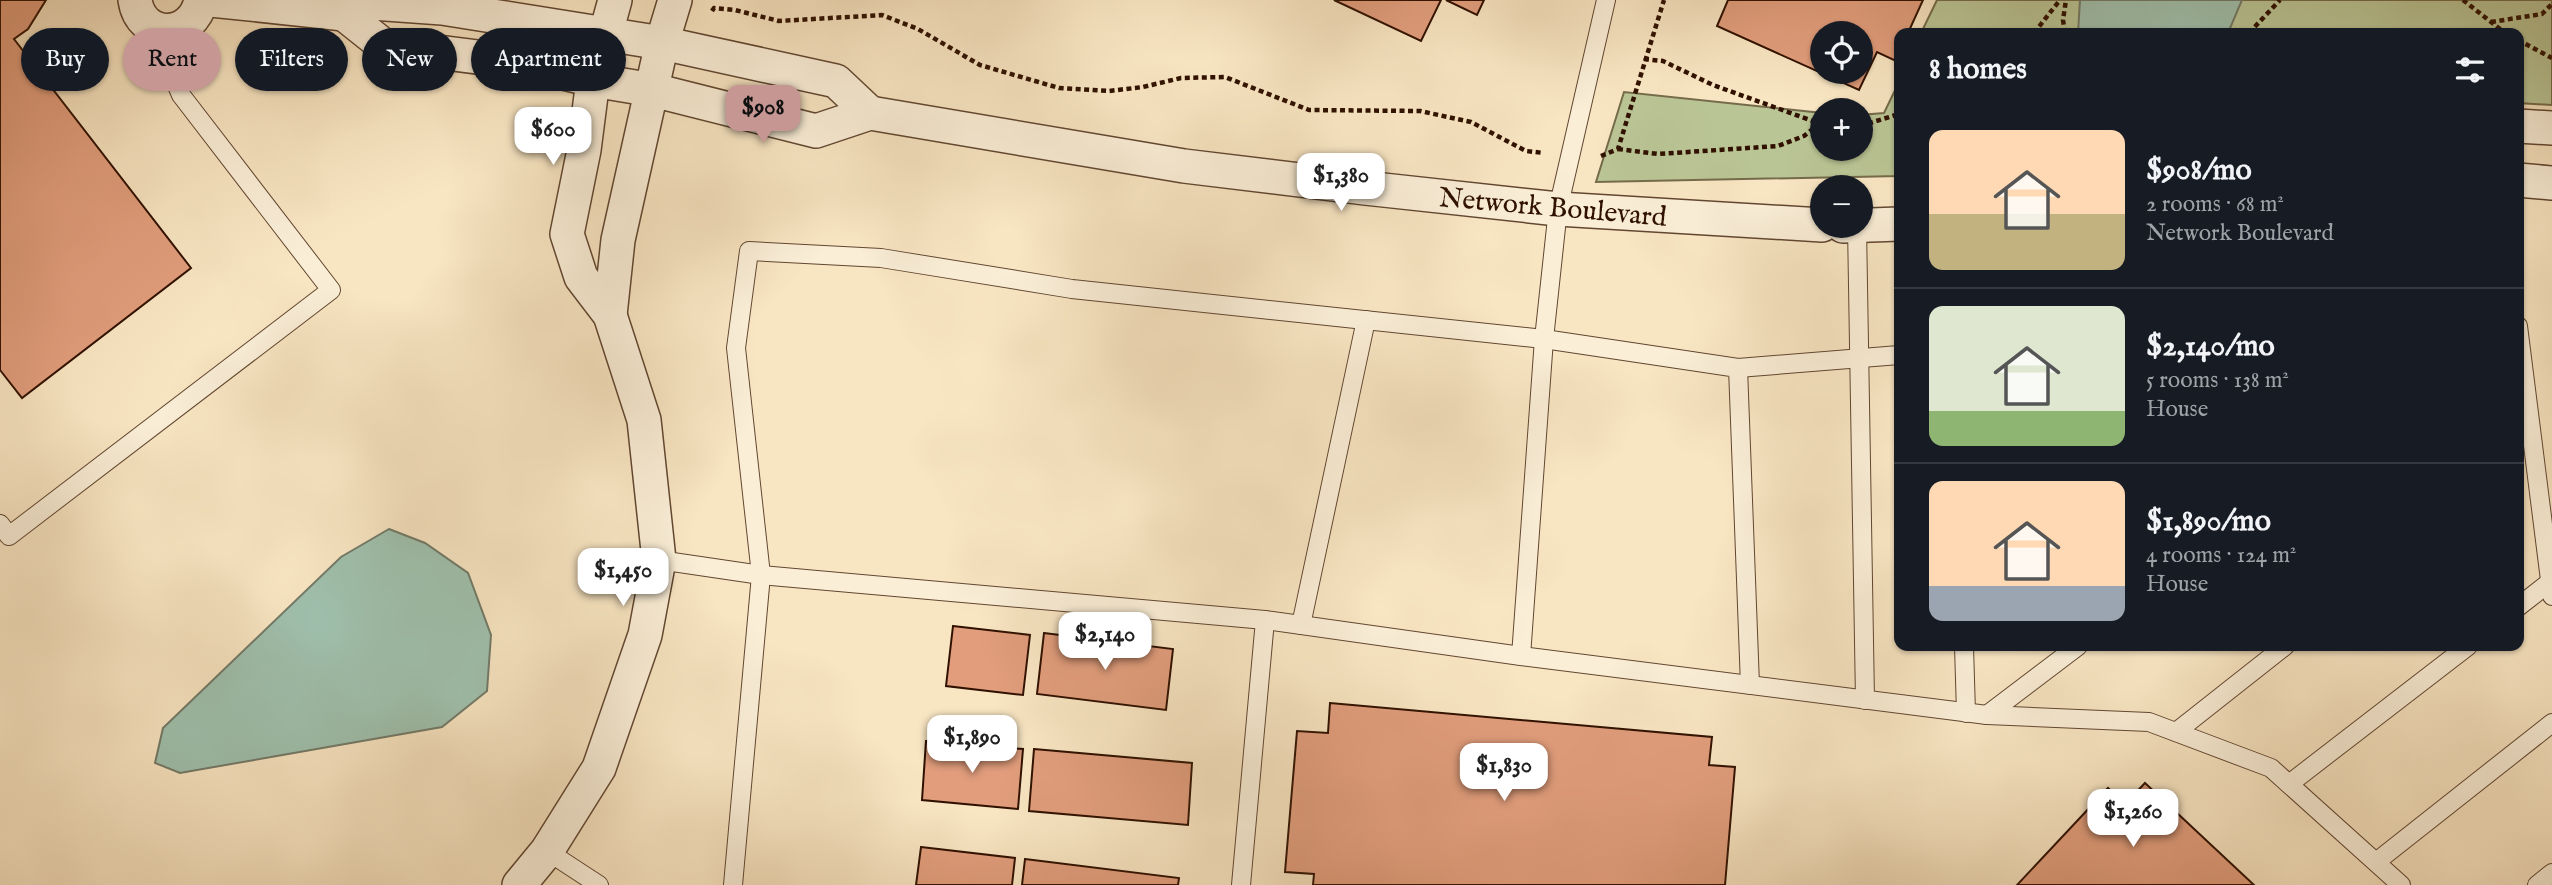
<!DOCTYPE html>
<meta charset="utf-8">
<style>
:root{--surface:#171b24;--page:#242831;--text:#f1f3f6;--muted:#9ea1a6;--line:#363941;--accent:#c59692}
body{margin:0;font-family:"IM FELL English",serif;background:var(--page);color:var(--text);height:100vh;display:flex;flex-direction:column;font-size:26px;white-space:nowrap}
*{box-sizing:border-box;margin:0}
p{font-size:23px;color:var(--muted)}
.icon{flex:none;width:38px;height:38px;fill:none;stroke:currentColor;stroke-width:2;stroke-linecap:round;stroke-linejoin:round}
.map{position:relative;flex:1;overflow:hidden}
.sheet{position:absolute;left:1894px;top:28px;width:630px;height:623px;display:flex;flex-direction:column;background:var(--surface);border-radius:14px;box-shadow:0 2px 5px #0004}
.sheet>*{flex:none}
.guide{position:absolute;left:21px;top:28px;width:665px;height:63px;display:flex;gap:14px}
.controls{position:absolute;left:1810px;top:21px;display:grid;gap:14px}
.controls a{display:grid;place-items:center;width:63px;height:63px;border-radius:50%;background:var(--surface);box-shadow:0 2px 5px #0004;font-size:35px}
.price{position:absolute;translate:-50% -60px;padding:0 16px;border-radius:14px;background:#fff;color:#222;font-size:23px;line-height:46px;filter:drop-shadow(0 2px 4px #0008)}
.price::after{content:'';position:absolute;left:50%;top:42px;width:21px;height:16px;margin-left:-10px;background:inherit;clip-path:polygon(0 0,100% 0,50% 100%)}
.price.current{background:var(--accent);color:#111}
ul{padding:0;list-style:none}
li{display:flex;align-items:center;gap:21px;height:175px;padding:0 35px}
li+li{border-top:2px solid var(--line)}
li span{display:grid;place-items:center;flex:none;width:196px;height:140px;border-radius:14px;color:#555}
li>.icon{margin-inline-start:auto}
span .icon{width:84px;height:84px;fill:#fffc;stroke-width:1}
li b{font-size:30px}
h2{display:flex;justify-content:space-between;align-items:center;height:84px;padding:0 35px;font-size:30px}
.tag{padding:0 24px;border-radius:32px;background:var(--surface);box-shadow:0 2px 5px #0004;font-size:24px;line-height:63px}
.tag.current{background:var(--accent);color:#111}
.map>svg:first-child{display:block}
.green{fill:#bac595;stroke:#756b4a;stroke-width:2}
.water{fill:#9fc0ad;stroke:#737a68;stroke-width:2}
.building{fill:#e19d7c;stroke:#301100;stroke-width:2;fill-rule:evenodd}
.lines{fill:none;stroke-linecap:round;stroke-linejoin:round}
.service-casing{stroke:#624630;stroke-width:20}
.minor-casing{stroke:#624630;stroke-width:36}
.path{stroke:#301100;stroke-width:4.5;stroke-dasharray:5 3.5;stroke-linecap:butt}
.service{stroke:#faeed7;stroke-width:18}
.minor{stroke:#faeed7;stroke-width:33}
.labels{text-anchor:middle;stroke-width:5;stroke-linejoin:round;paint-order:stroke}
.street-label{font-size:28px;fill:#301100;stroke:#faeed7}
</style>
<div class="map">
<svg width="2552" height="885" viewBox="0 0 2552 885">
<rect width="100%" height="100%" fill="#f8e5c2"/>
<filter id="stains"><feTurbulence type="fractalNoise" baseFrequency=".00286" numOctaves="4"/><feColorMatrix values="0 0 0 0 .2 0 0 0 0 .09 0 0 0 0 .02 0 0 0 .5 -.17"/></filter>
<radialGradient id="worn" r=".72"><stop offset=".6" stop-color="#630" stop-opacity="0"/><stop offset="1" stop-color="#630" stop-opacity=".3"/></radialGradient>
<g class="green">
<path d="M1937 0H2552V105L2518 103V33H1921Z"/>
<path d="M1899 82V176L1596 182 1624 92 1822 113V149H1860V115L1884 113Z"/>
</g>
<g class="water">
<path d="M2080 0H2242L2228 33H2078Z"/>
<path d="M389 529 425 543 468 573 491 635 487 691 442 727 180 773 155 763 163 728 341 557Z"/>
</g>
<g class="building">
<path d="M0 0H46L28 29 14 39 191 268 22 398 0 370Z"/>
<path d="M1334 0H1441L1421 41Z"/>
<path d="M1446 0H1484L1477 15Z"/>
<path d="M1728 0H1923L1908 33H1899V55L1896 61 1877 52 1859 90 1717 26ZM1822 33H1860V72H1822Z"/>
<path d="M953 626 1030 635 1023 695 946 686Z"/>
<path d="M1044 633 1173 649 1166 710 1037 694Z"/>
<path d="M1330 703 1712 737 1709 765 1735 767 1725 885H1313L1314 874 1285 872 1297 731 1328 733Z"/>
<path d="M926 741 1023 749 1018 809 922 800Z"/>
<path d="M1034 749 1192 763 1188 825 1029 811Z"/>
<path d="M2145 783 2254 885H2017L2108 788 2125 804Z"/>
<path d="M921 847 1015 858 1012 885H916Z"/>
<path d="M1025 859 1179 878 1178 885H1022Z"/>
</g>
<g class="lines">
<g class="service-casing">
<g id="service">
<path d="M1857 226 1865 700"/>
<path d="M2518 326 2552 596"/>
<path d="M1738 368 1899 355"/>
<path d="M0 524 9 536 331 290 181 95 167 62 171 31"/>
<path d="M659 560 761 575 1265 620 1521 656 1987 715 2149 722 2271 768 2401 885"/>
<path d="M2518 607 2550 582"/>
<path d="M1301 625 1366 320"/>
<path d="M1964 646 1966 713"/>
<path d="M1521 656 1544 339 1558 209 1606 0"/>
<path d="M1987 715 2078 646"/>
<path d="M2176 732 2285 646"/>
<path d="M2289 784 2468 646"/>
<path d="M547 851 599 885"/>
<path d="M2376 862 2552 723"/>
<path d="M733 885 761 575 736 348 749 251 881 258 1072 289 1544 339 1738 368 1750 685"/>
<path d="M1241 885 1265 620"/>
<path d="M2537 885 2552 873"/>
</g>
</g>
<g class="minor-casing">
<g id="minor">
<path d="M135 0C141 41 193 40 201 0"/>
<path d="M211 0 344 14 372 3 442 8 662 43 836 81 870 113"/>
<path d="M344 14 383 45 516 62 593 80 653 90 816 131 870 113 1184 166 1365 188 1558 209 1822 225"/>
<path d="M2518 126 2552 128"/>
<path d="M2518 180 2552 183"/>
<path d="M1843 226 1899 224"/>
<path d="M610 315 618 240 662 43 675 0"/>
<path d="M519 885 547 851 599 768 645 635 659 560 644 420 610 315 581 277 567 234 584 150 593 80 615 0"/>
</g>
</g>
<g class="path">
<path d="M2463 0 2505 33"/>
<path d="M712 11 714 8 735 10 779 21 882 15 918 29 980 65 1059 88 1109 91 1143 87 1181 78 1225 77 1309 110 1420 111 1471 122 1526 151 1544 153"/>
<path d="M2491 22 2542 14 2552 4"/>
<path d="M2034 33 2060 0"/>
<path d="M2065 33 2063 20 2066 0"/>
<path d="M2249 33 2280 0"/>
<path d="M2518 40 2552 58"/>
<path d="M1644 59 1663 61 1713 85 1821 124"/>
<path d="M1860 126 1899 114"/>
<path d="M1618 149 1658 154 1778 146 1804 136 1819 124"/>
<path d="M1601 156 1618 149 1664 0"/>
</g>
<use href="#service" class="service"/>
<use href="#minor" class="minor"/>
</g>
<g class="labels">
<g class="street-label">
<text transform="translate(1553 206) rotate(5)" y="10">Network Boulevard</text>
</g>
</g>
<rect width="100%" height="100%" filter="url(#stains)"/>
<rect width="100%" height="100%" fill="url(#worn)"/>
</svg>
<div class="controls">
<a><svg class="icon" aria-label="locate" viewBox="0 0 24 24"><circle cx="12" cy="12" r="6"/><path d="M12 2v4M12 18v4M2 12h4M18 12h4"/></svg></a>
<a>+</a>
<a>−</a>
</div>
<b class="price current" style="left:763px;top:145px">$908</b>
<b class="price" style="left:553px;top:167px">$600</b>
<b class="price" style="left:1341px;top:213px">$1,380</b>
<b class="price" style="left:623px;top:608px">$1,450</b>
<b class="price" style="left:1105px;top:672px">$2,140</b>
<b class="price" style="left:972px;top:775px">$1,890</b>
<b class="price" style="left:1504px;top:803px">$1,830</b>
<b class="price" style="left:2133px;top:849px">$1,260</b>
<div class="guide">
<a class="tag">Buy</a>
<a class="tag current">Rent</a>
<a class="tag">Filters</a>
<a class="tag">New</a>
<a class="tag">Apartment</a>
</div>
<section class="sheet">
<h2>8 homes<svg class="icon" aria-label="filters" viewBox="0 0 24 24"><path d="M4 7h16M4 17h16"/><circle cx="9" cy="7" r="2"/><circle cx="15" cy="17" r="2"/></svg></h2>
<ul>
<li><span style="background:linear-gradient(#ffd9b3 60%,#c2b280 0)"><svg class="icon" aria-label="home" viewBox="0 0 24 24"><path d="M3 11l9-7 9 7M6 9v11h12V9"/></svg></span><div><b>$908/mo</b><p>2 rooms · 68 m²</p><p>Network Boulevard</p></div></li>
<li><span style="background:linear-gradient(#dfe7d0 75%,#8fb573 0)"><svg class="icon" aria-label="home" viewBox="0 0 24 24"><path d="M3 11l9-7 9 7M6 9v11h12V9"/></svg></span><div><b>$2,140/mo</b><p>5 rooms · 138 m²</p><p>House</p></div></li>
<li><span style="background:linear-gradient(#ffd9b3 75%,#9aa5b1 0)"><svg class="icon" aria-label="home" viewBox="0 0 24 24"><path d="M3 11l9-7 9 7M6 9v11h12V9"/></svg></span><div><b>$1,890/mo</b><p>4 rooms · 124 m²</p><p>House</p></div></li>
</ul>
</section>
</div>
